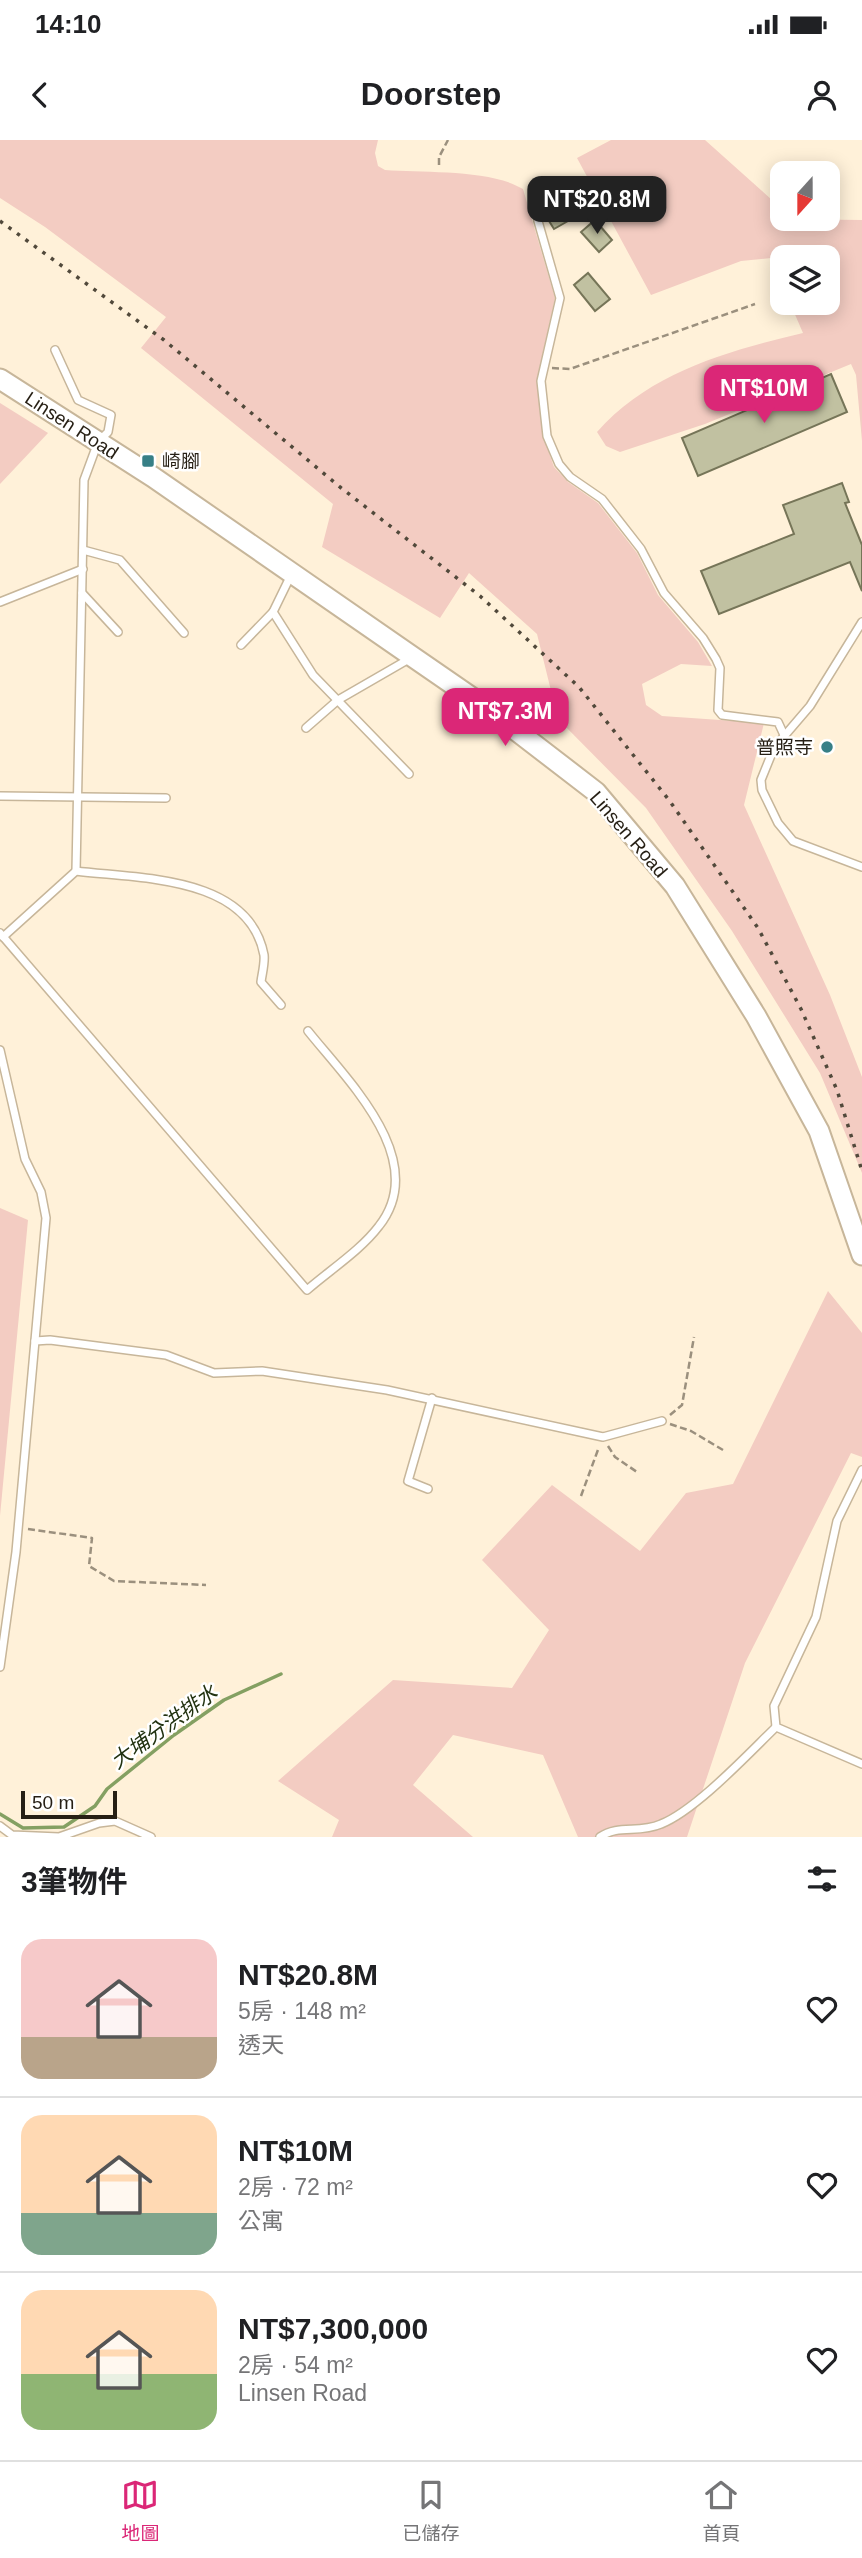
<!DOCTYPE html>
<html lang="zh-TW">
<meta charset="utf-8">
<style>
:root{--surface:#fff;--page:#f6f6f6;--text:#202124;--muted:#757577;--line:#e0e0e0;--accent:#db2777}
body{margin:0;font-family:Arial,"Noto Sans TC",sans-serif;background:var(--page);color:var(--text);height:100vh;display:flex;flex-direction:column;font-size:26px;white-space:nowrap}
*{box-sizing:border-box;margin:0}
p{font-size:23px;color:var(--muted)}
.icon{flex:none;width:38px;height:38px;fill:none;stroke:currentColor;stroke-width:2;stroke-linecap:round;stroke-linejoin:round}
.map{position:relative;height:1697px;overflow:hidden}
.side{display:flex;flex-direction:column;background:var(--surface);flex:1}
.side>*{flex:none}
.needle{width:46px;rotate:201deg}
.controls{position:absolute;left:770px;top:21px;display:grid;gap:14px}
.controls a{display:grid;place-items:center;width:70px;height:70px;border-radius:14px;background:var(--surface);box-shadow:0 4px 18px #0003;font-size:35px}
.scale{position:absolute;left:21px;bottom:18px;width:96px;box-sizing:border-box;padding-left:7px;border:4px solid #261f14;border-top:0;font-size:19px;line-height:24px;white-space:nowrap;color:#261f14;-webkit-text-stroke:5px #fff;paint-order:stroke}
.price{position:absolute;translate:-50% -60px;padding:0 16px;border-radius:14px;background:var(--accent);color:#fff;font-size:23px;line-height:46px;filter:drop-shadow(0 2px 4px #0008)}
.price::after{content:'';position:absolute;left:50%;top:42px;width:21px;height:16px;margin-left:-10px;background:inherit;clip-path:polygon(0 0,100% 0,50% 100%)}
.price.active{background:#222;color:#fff}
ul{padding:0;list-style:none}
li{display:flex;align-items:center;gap:21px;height:175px;padding:0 21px}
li+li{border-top:2px solid var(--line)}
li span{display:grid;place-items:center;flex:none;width:196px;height:140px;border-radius:21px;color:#555}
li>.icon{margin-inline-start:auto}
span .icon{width:84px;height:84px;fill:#fffc;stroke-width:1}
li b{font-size:30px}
h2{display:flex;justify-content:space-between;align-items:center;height:84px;padding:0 21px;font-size:30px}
.status{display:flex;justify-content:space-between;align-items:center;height:49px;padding:0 35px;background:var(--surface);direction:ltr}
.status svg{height:19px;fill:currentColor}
header{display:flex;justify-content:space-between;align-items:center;height:91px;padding:0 21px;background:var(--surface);font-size:32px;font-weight:700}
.tab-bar{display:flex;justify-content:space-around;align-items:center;height:98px;border-top:2px solid var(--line);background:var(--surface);font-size:19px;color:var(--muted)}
.tab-bar a{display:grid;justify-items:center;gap:4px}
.tab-bar .active{color:var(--accent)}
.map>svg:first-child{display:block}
.green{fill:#f3ccc2}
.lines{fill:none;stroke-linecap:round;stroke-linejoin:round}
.stream{stroke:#84a062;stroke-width:3.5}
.building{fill:#c1c1a1;stroke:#767558;stroke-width:2}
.service-casing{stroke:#c7b69a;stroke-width:10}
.secondary-casing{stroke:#c7b69a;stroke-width:23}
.path{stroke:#9b907e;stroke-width:2.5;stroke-dasharray:7 3.5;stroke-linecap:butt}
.service{stroke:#fff;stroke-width:7}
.secondary{stroke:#fff;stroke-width:19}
.rail{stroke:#51493b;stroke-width:3.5;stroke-dasharray:3.5 7;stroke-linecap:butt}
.poi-dot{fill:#377f86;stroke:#fff;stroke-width:2.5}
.labels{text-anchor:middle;stroke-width:5;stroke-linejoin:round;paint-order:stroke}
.street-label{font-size:19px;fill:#261f14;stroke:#fff}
.poi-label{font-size:19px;fill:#261f14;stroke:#fff;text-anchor:start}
.water-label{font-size:21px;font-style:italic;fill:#223210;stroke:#fff}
</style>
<div class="status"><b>14:10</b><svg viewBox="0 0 49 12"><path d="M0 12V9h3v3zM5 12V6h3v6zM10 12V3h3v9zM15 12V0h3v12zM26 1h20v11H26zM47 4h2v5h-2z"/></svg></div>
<header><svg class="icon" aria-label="back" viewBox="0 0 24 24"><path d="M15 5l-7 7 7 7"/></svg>Doorstep<svg class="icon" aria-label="person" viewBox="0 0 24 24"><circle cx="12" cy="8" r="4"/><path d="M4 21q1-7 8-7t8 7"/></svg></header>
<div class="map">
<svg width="862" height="1697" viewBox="0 0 862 1697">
<rect width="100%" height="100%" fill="#fff1d9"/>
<g class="green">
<path d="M0 0H378L375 13 378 26 385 30C424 33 490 29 523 49L555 158 537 239 543 295 554 327 568 342 598 363 637 413 658 455 698 502 712 526 681 524 642 544 646 565 662 576 764 583 744 665 830 855 862 937V1033L820 933 732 791 646 668 558 579 537 494 469 433 440 478 322 407 333 364 141 208 166 177 45 87 0 58Z"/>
<path d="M611 0H705L782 69V79L862 80V301L856 235 851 224 705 284 620 312 606 306 597 292C650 232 728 211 803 193L790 163H828V117H782V146L771 118 741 121 651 155 577 18Z"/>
<path d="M0 263 48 293 0 344Z"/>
<path d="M0 1068 28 1080 0 1376Z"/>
<path d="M828 1151 862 1193V1317L851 1313 745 1523 687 1697H578L543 1615 453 1595 413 1645 473 1697H332L339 1680 278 1641 393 1540 512 1548 549 1490 482 1420 552 1345 640 1411 686 1353 733 1344Z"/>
</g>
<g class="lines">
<path class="stream" d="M0 1674 23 1688 64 1687 95 1666 107 1649 174 1595 224 1560 281 1534"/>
</g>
<g class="building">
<path d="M557 48 575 77 554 89 536 60Z"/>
<path d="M595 80 612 100 599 112 581 92Z"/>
<path d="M588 133 610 159 595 171 574 145Z"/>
<path d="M831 234 847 272 698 336 682 298Z"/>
<path d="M842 343 849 362 845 363 862 405V451L850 422 719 474 701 431 794 394 783 365Z"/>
</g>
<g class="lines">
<g class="service-casing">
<g id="service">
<path d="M538 81 560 158 541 241 547 296 559 324 570 337 602 359 641 409 664 453 703 498 716 519 720 528 718 570 722 575 778 582 784 595"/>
<path d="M55 210 78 260 111 275 108 292 98 302 84 340 76 731"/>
<path d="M83 410 120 420 184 493"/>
<path d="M291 435 273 472 313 535 409 634"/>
<path d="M82 453 118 492"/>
<path d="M0 462 83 429"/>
<path d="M862 482 810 566 774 608 761 640 762 650 778 683 793 701 862 727"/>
<path d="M241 505 273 472"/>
<path d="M306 588 338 560 409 519"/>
<path d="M0 656 166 658"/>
<path d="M0 793 307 1150C330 1130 361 1110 379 1086 431 1020 347 940 308 891"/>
<path d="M3 797 76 731C139 739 249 735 264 815 265 823 262 834 261 842L281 865"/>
<path d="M0 910 25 1019 41 1052 46 1078 16 1412 0 1527"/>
<path d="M35 1201 50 1200 166 1215 214 1233 262 1231 387 1250 603 1297 662 1281"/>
<path d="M862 1330 837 1381 816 1477 774 1566 776 1587 862 1624"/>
<path d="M428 1349 408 1341 432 1258"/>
<path d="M0 1686 12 1695 59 1697 99 1683 115 1681 151 1697"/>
<path d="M600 1697C619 1684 638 1694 661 1684 696 1670 748 1614 776 1587"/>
</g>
</g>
<g class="secondary-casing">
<path id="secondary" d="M0 239 153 337 413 517 487 568 596 652 675 746 756 876 819 991 862 1115"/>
</g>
<g class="path">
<path d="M439 25V17L448 0"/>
<path d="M552 228 570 229 755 164"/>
<path d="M670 1275 682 1265 694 1197"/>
<path d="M670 1284 691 1291 723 1310"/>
<path d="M608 1306 615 1317 637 1332"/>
<path d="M581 1356 599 1307"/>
<path d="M28 1389 92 1398 89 1426 114 1441 206 1445"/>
</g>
<use href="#service" class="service"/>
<use href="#secondary" class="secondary"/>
<path class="rail" d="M0 81 164 200 340 347 480 456 579 547 669 660 758 788 801 869 837 950 862 1031"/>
</g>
<g class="poi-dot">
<rect x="141" y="314" width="14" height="14" rx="3.5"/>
<circle cx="827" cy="607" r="7"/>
</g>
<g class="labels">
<g class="street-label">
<text transform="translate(72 285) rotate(33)" y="7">Linsen Road</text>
<text transform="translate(629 694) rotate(49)" y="7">Linsen Road</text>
</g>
<g class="poi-label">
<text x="162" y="328">崎腳</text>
<text x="813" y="614" text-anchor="end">普照寺</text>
</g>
<g class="water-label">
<text transform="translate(164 1587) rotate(-36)" y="7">大埔分洪排水</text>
</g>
</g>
</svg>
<div class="controls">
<a><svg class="needle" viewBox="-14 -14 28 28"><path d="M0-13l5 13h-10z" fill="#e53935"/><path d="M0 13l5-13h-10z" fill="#757577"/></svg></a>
<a><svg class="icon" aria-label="layers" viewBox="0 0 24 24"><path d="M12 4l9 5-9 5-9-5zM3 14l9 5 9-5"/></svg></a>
</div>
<div class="scale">50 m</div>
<b class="price active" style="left:597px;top:96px">NT$20.8M</b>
<b class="price" style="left:764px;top:285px">NT$10M</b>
<b class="price" style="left:505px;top:608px">NT$7.3M</b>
</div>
<section class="side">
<h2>3筆物件<svg class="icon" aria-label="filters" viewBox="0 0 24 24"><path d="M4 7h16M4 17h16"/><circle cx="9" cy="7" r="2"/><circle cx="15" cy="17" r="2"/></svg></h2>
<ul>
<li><span style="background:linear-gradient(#f6c9c9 70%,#b9a48a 0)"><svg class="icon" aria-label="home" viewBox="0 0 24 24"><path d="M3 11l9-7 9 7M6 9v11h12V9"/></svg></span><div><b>NT$20.8M</b><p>5房 · 148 m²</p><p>透天</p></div><svg class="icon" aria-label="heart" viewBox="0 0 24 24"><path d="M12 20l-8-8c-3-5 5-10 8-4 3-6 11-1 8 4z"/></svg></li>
<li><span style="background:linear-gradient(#ffd9b3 70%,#7fa58c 0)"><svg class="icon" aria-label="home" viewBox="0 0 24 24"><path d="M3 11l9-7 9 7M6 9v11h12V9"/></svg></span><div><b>NT$10M</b><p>2房 · 72 m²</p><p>公寓</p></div><svg class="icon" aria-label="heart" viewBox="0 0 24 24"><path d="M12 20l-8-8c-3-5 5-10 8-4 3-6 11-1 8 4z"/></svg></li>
<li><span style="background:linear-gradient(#ffd9b3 60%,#8fb573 0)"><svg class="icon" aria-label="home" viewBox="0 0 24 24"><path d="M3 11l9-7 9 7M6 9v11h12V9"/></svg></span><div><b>NT$7,300,000</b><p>2房 · 54 m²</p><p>Linsen Road</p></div><svg class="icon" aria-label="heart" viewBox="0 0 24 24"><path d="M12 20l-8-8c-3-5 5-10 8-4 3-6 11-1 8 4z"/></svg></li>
</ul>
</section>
<nav class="tab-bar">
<a class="active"><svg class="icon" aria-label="map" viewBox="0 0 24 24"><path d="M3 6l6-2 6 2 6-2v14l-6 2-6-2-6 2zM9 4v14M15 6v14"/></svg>地圖</a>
<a><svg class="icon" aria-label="saved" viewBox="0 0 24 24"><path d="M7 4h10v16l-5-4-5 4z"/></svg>已儲存</a>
<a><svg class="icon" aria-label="home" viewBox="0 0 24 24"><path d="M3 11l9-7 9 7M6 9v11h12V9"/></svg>首頁</a>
</nav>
